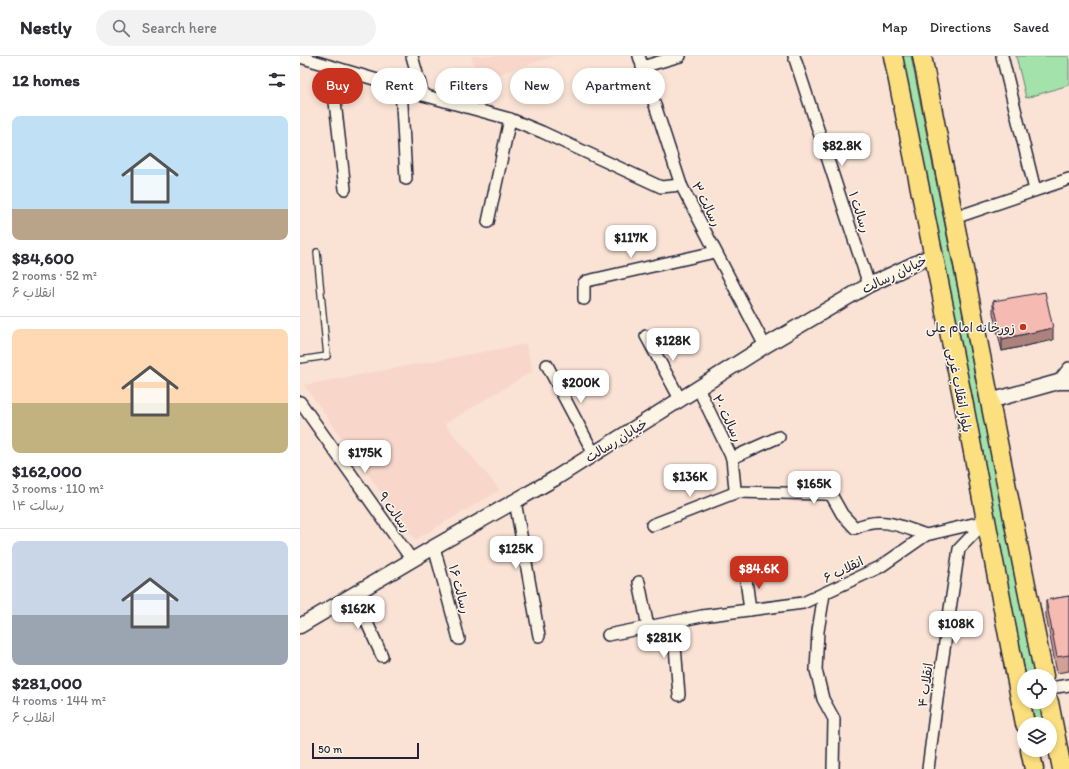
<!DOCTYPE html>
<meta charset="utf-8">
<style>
:root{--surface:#fff;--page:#f2f2f3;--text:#2b2b33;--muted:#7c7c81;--line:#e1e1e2;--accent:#c8321e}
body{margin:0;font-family:Itim,"Playpen Sans Arabic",sans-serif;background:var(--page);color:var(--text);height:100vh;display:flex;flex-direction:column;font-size:15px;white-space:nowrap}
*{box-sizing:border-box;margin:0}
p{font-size:13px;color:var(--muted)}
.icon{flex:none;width:22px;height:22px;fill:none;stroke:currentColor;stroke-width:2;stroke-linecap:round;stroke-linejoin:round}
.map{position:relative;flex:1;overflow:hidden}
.drawer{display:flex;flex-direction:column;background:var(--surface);width:300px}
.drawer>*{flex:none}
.hud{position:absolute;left:12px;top:12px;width:380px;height:36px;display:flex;gap:8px}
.buttons{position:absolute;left:717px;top:613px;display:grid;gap:8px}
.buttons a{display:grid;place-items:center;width:40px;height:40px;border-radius:50%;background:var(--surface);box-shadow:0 2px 6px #0003;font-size:20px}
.scale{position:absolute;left:12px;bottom:10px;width:107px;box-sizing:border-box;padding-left:4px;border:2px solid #22223b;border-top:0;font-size:11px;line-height:14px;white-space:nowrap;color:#22223b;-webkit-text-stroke:3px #fcf5e5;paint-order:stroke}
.price{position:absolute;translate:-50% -34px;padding:0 9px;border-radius:8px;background:#fff;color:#222;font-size:13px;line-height:26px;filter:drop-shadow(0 1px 2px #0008)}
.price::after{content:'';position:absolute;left:50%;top:24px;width:12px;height:9px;margin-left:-6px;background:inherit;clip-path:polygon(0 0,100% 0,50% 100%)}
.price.current{background:var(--accent);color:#fff}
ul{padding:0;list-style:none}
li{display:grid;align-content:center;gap:8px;height:212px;padding:0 12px}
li+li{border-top:1px solid var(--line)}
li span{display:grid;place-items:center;height:124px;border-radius:8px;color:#555}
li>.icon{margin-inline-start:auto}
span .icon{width:72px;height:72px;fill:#fffc;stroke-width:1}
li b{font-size:17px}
h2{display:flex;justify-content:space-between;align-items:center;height:48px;padding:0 12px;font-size:17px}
.chip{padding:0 14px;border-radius:18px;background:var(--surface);box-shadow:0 2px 6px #0003;font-size:14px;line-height:36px}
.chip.current{background:var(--accent);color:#fff}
header{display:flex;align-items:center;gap:24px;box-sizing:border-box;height:56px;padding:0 20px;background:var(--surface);border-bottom:1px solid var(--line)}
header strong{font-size:19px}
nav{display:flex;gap:22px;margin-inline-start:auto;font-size:14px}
.search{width:280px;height:36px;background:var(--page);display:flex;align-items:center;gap:10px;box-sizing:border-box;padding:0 14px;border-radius:22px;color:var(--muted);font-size:15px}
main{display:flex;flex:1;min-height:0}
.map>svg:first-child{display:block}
.built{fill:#f8d7ca}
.green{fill:#a3e2aa;stroke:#628272}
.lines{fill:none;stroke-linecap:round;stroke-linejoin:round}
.service-casing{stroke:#22223b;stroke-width:8}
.minor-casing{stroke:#22223b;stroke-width:14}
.tertiary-casing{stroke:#22223b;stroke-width:17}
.primary-casing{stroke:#22223b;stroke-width:21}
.service{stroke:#fcf5e5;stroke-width:5.5}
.minor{stroke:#fcf5e5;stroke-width:11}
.tertiary{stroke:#fcf5e5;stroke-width:14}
.primary{stroke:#fce080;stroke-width:18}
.wall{fill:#d3a098;stroke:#22223b}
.shaded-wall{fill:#ac827c;stroke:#22223b}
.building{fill:#f5bab1;stroke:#22223b}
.poi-dot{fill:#c8321e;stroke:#fcf5e5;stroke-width:1.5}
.labels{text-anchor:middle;stroke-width:3;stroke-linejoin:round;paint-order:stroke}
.street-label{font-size:13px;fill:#22223b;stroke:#fcf5e5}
.poi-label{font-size:13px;fill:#22223b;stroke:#fcf5e5;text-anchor:end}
</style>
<header>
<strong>Nestly</strong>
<div class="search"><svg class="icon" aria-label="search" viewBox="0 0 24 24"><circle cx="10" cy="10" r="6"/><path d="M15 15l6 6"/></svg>Search here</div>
<nav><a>Map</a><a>Directions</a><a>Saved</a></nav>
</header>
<main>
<section class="drawer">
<h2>12 homes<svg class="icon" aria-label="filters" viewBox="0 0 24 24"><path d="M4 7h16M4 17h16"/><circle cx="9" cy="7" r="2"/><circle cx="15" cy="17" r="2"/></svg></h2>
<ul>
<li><span style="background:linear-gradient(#bfe0f5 75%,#b9a48a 0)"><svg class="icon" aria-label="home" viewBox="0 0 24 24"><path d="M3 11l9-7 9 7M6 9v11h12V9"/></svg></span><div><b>$84,600</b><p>2 rooms · 52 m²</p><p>انقلاب ۶</p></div></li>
<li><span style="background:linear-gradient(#ffd9b3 60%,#c2b280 0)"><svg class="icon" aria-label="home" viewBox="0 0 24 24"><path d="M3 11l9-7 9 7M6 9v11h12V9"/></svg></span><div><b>$162,000</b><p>3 rooms · 110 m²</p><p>رسالت ۱۴</p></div></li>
<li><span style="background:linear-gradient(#c9d6e8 60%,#9aa5b1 0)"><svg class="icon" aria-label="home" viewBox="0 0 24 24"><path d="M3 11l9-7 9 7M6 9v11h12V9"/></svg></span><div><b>$281,000</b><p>4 rooms · 144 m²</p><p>انقلاب ۶</p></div></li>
</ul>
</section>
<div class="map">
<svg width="769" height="713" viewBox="0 0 769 713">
<rect width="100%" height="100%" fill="#fae3d5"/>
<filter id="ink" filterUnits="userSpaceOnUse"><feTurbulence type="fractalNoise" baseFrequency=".025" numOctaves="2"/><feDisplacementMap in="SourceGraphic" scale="8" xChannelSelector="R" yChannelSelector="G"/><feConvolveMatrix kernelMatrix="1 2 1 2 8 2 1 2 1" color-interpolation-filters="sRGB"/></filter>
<g filter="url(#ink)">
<g class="built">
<path d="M171 0H255L192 20 187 9 175 12Z"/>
<path d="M226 288 233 315 145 368 200 434 115 484 4 329Z"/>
</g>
<g class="green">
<path d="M602 0H611L735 620H726Z"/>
<path d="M716 0H769V29L726 42Z"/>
<path d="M731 646H740L744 668H736Z"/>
</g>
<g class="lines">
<g class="service-casing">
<path id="service" d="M0 304 27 300 17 196"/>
</g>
<g class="minor-casing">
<g id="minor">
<path d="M112 0 123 39"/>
<path d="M339 0 381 129 465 290"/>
<path d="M494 0 569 229"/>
<path d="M702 0 735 134"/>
<path d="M0 1 101 31 123 39 210 63 242 76 361 131 381 129"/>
<path d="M31 11 45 133"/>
<path d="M342 11 380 0"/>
<path d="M101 31 106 123"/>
<path d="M654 162 769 123"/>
<path d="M188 166 210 63"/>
<path d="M284 243V227L287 225 415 196"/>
<path d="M346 280 380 343"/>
<path d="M247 309 294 398"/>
<path d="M758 326 769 312"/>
<path d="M398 332 432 402 479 381"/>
<path d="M0 346 112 504"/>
<path d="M432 402 435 433 437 436 526 438 531 439 533 442 542 458 555 472C582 460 600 470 626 479"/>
<path d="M215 445 239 580"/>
<path d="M352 469 437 436"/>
<path d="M134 491 159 583"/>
<path d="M445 516 450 554"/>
<path d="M339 526 348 571"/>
<path d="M54 538 82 600"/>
<path d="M524 538 518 575 516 614 523 643 534 663 533 713"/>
<path d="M373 566 379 639"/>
<path d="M308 579 402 560 503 547 580 511 626 479 686 465"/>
<path d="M750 632 769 629"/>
<path d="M628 713 640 620 659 493 686 465"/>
</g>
</g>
<g class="tertiary-casing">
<g id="tertiary">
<path d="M690 345 758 326H769"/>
<path d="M0 570 134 491 254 423 465 290 569 229 633 199"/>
</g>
</g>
<g class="primary-casing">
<g id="primary">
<path d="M593 0 664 349 725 668"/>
<path d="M622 0 744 620"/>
<path d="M749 646 762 713"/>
<path d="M730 694 734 713"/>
</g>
</g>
<use href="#service" class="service"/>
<use href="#minor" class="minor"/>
<use href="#tertiary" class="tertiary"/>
<use href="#primary" class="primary"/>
</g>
<g class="wall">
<path d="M693 245 753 284 702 295 693 257Z"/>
<path d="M769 540V615L757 617 746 560V544Z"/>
</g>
<path class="shaded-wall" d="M753 272V284L702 295V283Z"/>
<g class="building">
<path d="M745 236 753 272 702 283 693 245Z"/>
<path d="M769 540V599L757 601 746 544Z"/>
</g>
</g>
<circle class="poi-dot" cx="723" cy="271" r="4"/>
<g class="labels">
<g class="street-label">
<text transform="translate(407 148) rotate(63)" y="5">رسالت ۳</text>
<text transform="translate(560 156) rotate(72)" y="5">رسالت ۱</text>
<text transform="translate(594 218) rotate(-26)" y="5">خیابان رسالت</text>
<text transform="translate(660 334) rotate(79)" y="5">بلوار انقلاب غربی</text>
<text transform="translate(428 362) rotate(64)" y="5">رسالت ۲۰</text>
<text transform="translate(316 384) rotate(-32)" y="5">خیابان رسالت</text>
<text transform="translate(95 456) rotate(55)" y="5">رسالت ۹</text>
<text transform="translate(543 513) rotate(-26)" y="5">انقلاب ۶</text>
<text transform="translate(160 533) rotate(75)" y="5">رسالت ۱۶</text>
<text transform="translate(625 629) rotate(-82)" y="5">انقلاب ۴</text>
</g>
<g class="poi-label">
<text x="715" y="276">زورخانه امام علی</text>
</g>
</g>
</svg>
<div class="buttons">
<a><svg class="icon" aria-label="locate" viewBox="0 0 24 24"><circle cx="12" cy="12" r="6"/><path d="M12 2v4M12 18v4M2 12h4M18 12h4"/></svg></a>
<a><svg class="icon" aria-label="layers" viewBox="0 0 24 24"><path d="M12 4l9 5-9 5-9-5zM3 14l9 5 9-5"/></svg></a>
</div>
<div class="scale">50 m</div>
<b class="price" style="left:542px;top:111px">$82.8K</b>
<b class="price" style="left:331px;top:203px">$117K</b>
<b class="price" style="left:373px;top:306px">$128K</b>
<b class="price" style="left:281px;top:348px">$200K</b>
<b class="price" style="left:65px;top:418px">$175K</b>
<b class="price" style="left:390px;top:442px">$136K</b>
<b class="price" style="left:514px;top:449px">$165K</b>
<b class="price" style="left:216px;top:514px">$125K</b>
<b class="price current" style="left:459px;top:534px">$84.6K</b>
<b class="price" style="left:58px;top:574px">$162K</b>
<b class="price" style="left:656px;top:589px">$108K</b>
<b class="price" style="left:364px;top:603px">$281K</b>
<div class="hud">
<a class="chip current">Buy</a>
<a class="chip">Rent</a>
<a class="chip">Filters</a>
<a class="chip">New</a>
<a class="chip">Apartment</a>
</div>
</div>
</main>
